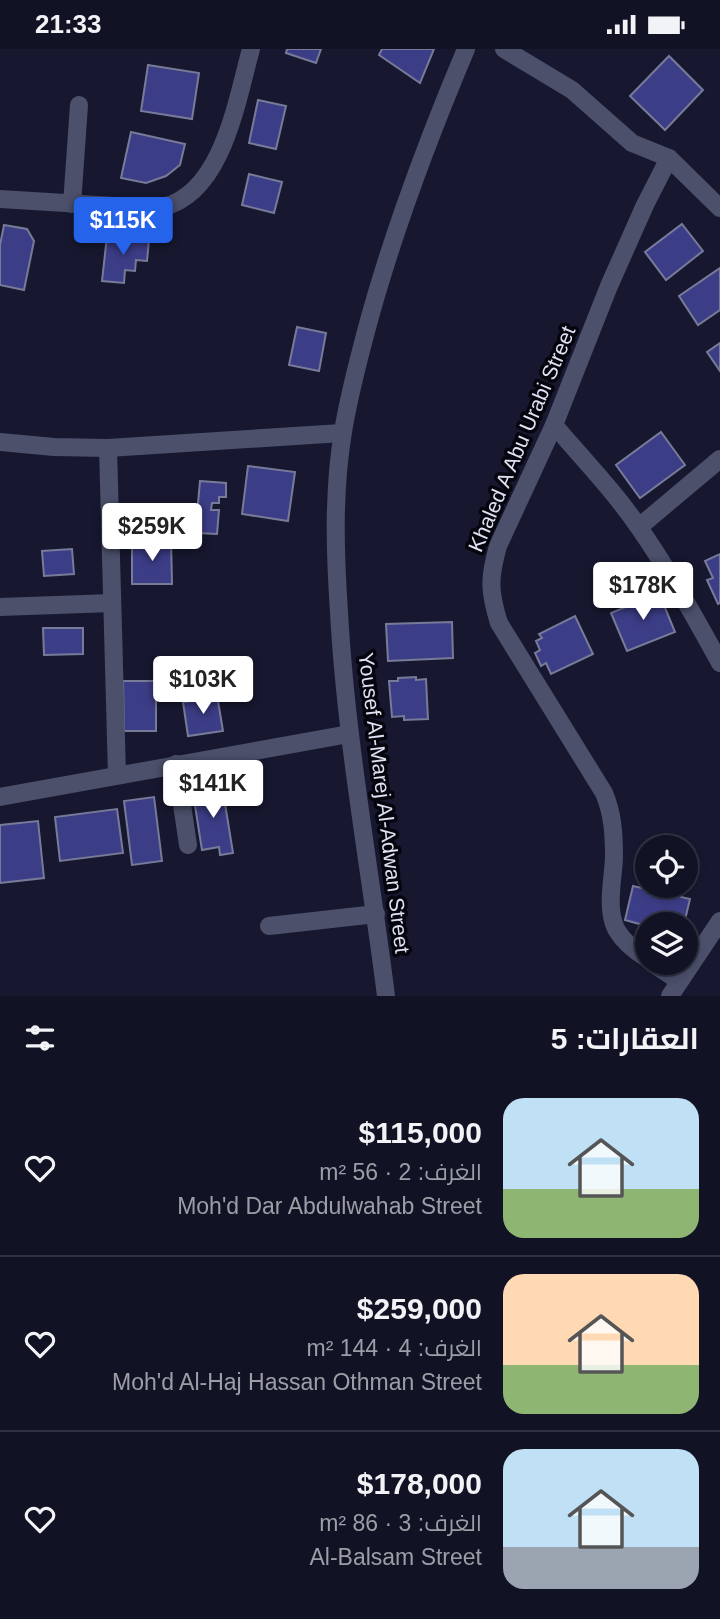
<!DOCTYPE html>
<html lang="ar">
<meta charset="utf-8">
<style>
:root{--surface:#111224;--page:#1a1b2c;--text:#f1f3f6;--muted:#9c9ea6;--line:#303241;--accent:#2563eb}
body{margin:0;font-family:Arial,Cairo,sans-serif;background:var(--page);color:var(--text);direction:rtl;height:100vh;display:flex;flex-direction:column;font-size:26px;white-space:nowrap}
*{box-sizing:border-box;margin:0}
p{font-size:23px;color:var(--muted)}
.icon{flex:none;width:38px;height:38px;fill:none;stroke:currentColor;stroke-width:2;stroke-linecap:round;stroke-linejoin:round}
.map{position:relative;height:947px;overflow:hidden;direction:ltr}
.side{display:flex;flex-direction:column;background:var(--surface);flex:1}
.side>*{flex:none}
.buttons{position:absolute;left:635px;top:786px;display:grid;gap:14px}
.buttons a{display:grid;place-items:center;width:63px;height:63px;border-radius:50%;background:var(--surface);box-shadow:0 4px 10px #0003,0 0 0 2px var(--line);font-size:35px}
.price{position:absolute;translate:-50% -60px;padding:0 16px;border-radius:7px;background:#fff;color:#222;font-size:23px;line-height:46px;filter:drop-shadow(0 2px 4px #0008)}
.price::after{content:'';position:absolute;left:50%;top:42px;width:21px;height:16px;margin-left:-10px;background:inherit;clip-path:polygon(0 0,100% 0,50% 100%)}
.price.selected{background:var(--accent);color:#fff}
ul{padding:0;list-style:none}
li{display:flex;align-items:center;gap:21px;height:175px;padding:0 21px}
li+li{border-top:2px solid var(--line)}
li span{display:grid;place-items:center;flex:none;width:196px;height:140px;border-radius:21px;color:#555}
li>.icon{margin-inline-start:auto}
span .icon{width:84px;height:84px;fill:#fffc;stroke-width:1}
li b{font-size:30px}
h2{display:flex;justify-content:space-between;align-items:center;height:84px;padding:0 21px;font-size:30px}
.status{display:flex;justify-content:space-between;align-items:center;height:49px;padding:0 35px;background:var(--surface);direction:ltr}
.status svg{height:19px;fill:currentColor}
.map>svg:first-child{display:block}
.building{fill:#3c3d87;stroke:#777b98;stroke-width:2}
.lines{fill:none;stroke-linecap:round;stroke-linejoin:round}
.minor{stroke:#4c506b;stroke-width:18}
.labels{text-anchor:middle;stroke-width:7;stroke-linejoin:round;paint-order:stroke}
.street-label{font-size:21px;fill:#dfe2f2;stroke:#05050e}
</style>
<div class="status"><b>21:33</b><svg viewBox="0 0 49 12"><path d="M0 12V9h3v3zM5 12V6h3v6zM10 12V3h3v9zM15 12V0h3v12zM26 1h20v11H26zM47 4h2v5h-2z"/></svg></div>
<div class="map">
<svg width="720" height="947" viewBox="0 0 720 947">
<rect width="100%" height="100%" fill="#171830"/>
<g class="building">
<path d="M287 0H321L316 14 286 4Z"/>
<path d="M382 0H434L420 34 379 6Z"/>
<path d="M669 7 703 41 665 81 630 47Z"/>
<path d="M148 16 199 24 192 70 141 62Z"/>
<path d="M258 51 286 57 276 100 249 94Z"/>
<path d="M131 83 185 95 180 116 166 127 146 134 121 129Z"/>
<path d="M249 125 282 133 274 164 242 156Z"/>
<path d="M682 175 703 202 666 231 645 203Z"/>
<path d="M4 176 27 180 34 192 24 241 0 236V196Z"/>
<path d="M107 187 149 191 147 212 136 211 135 222 125 221 124 234 102 232Z"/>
<path d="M720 219V261L698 276 679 247Z"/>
<path d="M297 278 326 284 319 322 289 316Z"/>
<path d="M720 294V322L707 303Z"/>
<path d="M661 383 685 416 640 449 616 416Z"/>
<path d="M248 417 295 423 288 472 242 465Z"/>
<path d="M200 432 226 434V448H219V454H212L211 461H219L217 485 198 484 199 466 197 465Z"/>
<path d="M132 492H171L172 535H132Z"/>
<path d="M72 500 74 525 44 527 42 502Z"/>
<path d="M720 505V554L718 555 707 531 713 529 705 512Z"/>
<path d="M659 544 675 583 627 602 611 564Z"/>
<path d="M575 567 593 605 551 625 546 614 541 617 535 604 540 601 536 592 542 589 539 585Z"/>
<path d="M452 573 453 609 388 612 386 575Z"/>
<path d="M43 579H83V605L44 606Z"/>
<path d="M416 628V631L426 630 428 670 404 671V667L392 668 389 632H398V629Z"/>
<path d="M123 632H156V682H124Z"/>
<path d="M217 646 223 682 188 687 183 653 205 650 204 648Z"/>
<path d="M222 736 233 804 220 806 219 798 202 801 193 744 203 742V746L209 745 207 739Z"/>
<path d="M154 748 162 812 132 816 124 752Z"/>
<path d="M117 760 123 804 60 812 55 768Z"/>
<path d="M38 772 44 829 0 834V776Z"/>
<path d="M633 837 690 850 684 875H648V882L642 880 643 876 625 871Z"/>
</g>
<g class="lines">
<g class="minor">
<path d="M504 0 572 41 632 94 669 109 720 159"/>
<path d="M0 150 147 159C152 159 158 159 163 158 223 144 237 50 251 0"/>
<path d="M72 155 79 56"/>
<path d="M554 376C583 410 615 443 640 480 670 523 695 568 720 614"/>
<path d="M0 393 54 398 108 399 342 384"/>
<path d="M108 399 117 726"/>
<path d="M639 478 720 410"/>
<path d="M0 558 112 554"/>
<path d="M176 715 188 796"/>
<path d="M0 748 349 685"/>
<path d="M269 877 376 865"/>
<path d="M648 910C636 903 623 892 616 880 606 859 613 831 614 809 614 786 613 765 604 744L499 574C489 542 489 529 498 497L554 376 609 237 645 156 669 109"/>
<path d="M652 914 679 932"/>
<path d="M386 947C370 819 346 692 339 563 335 504 333 442 343 383 348 351 356 321 364 290 390 190 426 95 466 0"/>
<path d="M670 947 720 872"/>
</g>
</g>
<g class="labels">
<g class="street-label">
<text transform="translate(522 390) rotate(-67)" y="7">Khaled A Abu Urabi Street</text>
<text transform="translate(384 754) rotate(83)" y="7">Yousef Al-Marej Al-Adwan Street</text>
</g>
</g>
</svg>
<div class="buttons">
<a><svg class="icon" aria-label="locate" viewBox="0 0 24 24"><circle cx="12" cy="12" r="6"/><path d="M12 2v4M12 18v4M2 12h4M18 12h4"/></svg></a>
<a><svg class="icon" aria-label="layers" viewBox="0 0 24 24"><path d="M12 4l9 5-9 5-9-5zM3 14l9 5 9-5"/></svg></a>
</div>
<b class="price selected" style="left:123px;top:208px">$115K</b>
<b class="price" style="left:152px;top:514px">$259K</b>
<b class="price" style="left:643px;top:573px">$178K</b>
<b class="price" style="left:203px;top:667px">$103K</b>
<b class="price" style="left:213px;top:771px">$141K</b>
</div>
<section class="side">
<h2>العقارات: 5<svg class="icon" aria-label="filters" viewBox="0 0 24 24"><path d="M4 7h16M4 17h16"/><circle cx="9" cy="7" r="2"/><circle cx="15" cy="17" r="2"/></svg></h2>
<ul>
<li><span style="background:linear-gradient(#bfe0f5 65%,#8fb573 0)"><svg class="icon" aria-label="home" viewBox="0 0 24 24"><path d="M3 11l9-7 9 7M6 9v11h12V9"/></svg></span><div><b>$115,000</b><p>الغرف: 2 · 56 m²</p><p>Moh'd Dar Abdulwahab Street</p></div><svg class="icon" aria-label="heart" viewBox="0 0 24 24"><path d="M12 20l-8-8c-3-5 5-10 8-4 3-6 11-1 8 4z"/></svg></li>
<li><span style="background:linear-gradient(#ffd9b3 65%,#8fb573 0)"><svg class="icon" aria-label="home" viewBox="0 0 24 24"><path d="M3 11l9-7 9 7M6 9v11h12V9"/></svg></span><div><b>$259,000</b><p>الغرف: 4 · 144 m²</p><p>Moh'd Al-Haj Hassan Othman Street</p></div><svg class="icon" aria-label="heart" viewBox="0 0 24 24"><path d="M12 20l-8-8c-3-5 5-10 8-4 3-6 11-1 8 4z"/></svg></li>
<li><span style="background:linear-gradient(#bfe0f5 70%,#9aa5b1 0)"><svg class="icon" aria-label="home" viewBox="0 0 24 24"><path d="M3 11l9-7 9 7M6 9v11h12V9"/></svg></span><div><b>$178,000</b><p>الغرف: 3 · 86 m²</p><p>Al-Balsam Street</p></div><svg class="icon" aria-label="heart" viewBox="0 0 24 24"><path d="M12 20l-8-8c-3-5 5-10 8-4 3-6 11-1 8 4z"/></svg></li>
</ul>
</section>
